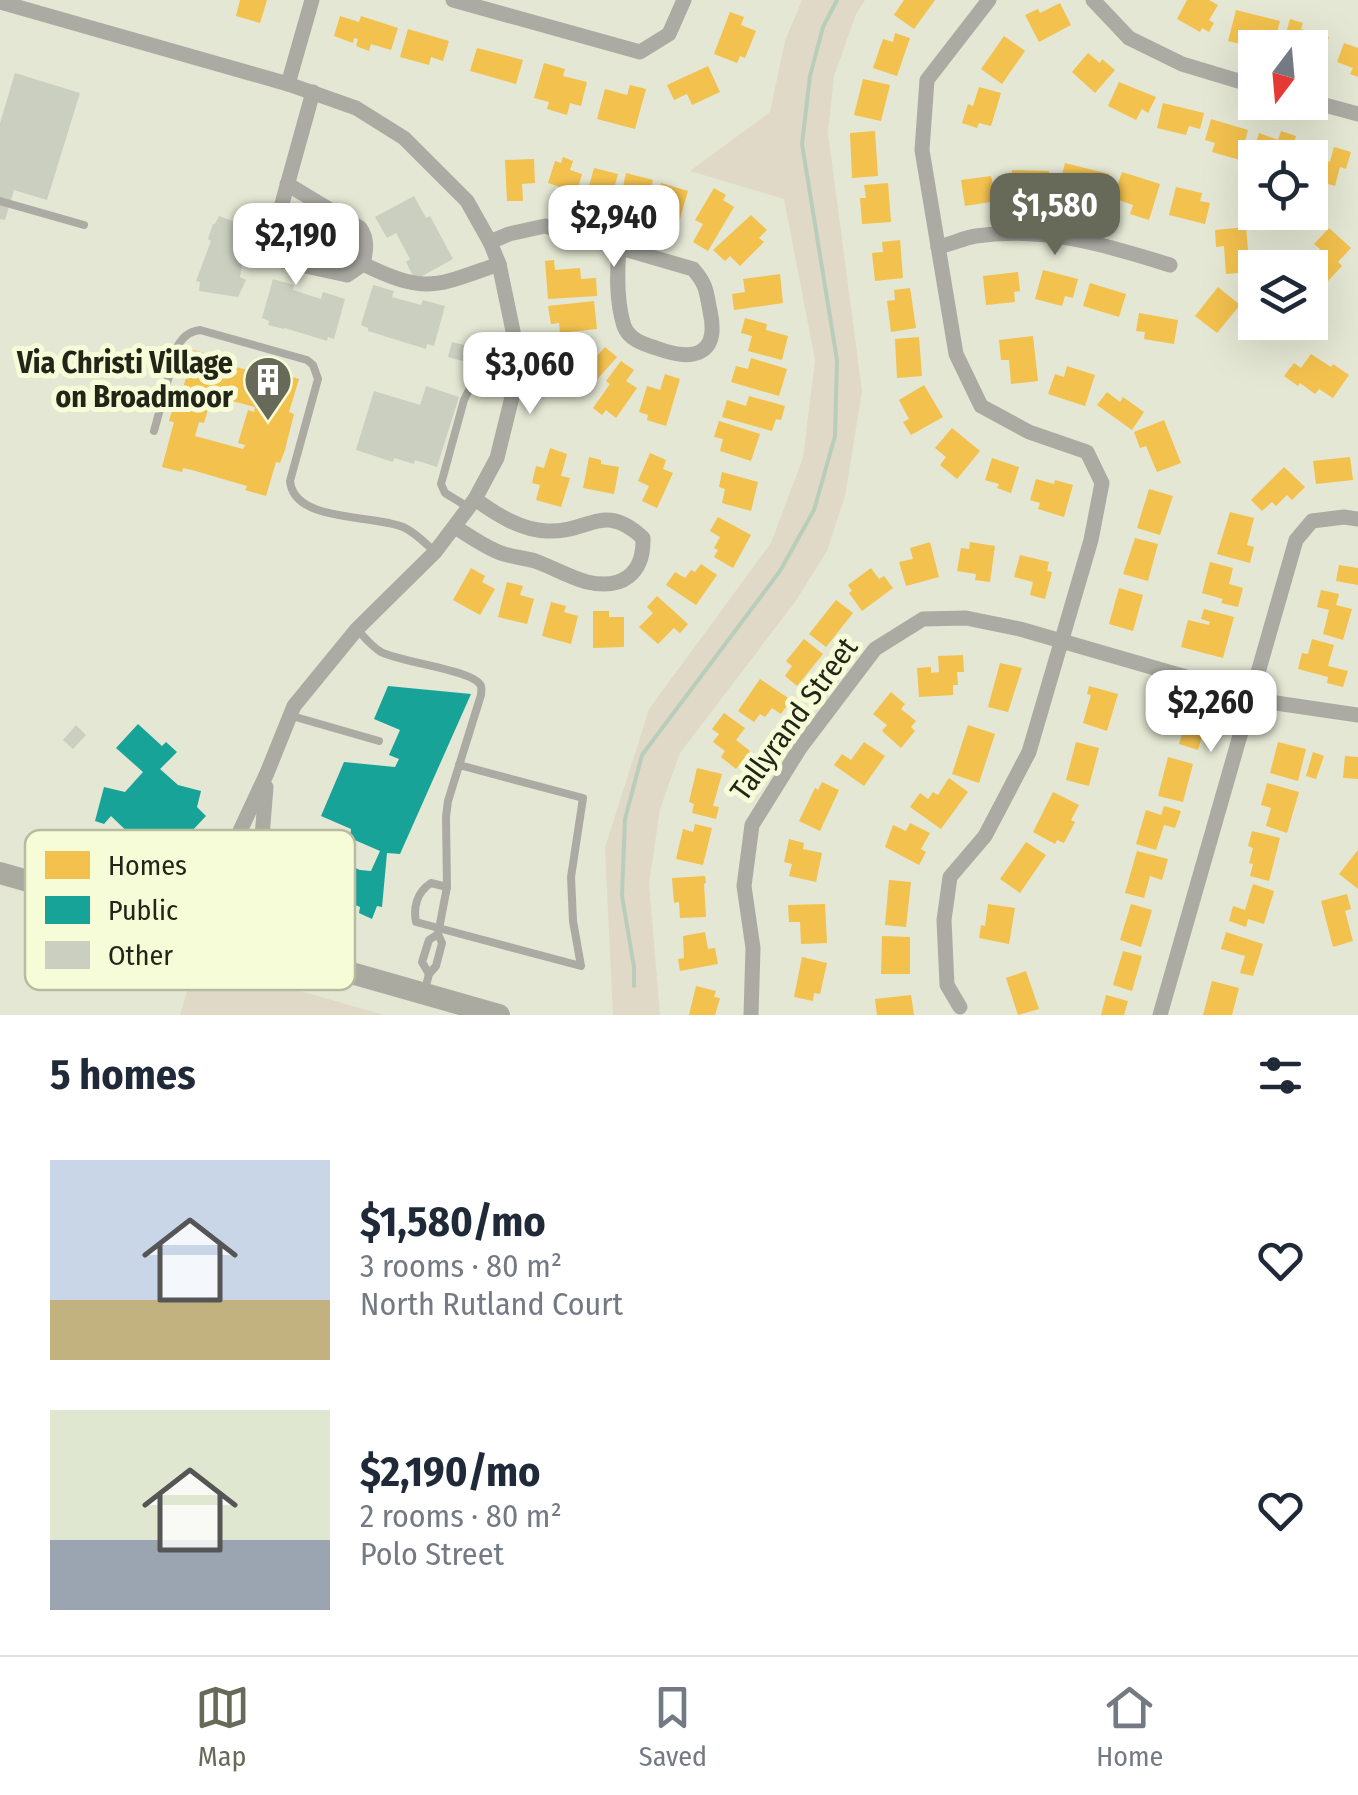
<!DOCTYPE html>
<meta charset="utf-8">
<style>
:root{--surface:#fff;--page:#f6f6f7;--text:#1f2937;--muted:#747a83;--line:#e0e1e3;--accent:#676959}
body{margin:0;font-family:"Fira Sans Condensed",sans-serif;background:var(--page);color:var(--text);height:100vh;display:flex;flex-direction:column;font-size:38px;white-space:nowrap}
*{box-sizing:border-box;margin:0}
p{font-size:32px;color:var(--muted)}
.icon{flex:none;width:55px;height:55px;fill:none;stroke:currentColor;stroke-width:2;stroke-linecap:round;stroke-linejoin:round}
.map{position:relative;height:1015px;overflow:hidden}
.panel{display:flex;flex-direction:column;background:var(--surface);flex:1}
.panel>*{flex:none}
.needle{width:65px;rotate:196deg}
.buttons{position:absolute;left:1238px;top:30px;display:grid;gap:20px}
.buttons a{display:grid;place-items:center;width:90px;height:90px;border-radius:0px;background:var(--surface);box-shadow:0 10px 40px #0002;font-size:50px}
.price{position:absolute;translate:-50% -85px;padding:0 22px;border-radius:20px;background:#fff;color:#222;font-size:32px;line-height:65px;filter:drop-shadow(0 2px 5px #0008)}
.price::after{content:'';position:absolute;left:50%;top:60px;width:30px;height:22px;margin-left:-15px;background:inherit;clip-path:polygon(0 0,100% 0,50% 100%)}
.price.active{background:var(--accent);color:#fff}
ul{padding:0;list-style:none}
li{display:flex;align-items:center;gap:30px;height:250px;padding:0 50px}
li span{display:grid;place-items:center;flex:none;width:280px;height:200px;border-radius:0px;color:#555}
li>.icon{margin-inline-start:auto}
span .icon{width:120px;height:120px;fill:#fffc;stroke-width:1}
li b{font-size:42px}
h2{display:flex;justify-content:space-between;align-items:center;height:120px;padding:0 50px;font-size:42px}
.tabs{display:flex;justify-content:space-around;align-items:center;height:140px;border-top:2px solid var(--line);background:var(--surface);font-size:28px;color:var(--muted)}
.tabs a{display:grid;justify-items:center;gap:5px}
.tabs .active{color:var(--accent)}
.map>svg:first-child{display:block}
.green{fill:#e0d9c7}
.homes{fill:#f2c14e;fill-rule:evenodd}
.public{fill:#17a398}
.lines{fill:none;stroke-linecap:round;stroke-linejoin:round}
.stream{stroke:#b8ceba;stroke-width:4}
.building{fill:#cacfc0}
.lane{stroke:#acaba3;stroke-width:8}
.street{stroke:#acaba3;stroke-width:15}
.secondary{stroke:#aaaaa0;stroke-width:22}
.labels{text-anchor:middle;stroke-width:10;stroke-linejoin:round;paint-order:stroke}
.poi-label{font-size:30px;font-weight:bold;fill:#232518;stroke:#f7fcd8;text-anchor:end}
.street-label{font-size:30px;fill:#232518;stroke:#f7fcd8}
.key{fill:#f7fcd8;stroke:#b7bc9e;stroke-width:2.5}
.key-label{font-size:28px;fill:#232518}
</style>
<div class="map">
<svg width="1358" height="1015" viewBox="0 0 1358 1015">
<rect width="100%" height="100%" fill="#e4e7d3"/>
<g class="green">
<path d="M802 0H865L856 14 834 76 828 133 862 391 845 496 827 551 795 602 680 753 660 809 649 884 660 1015H613L605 848 649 709 771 543 803 458 815 360 784 199 690 171 770 112 785 41Z"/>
<path d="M196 961 384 1015H180Z"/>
</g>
<g class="homes">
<path d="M240 0H267L260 23 236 16Z"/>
<path d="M904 0H935L914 29 894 15Z"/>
<path d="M1187 0H1209L1218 5 1209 20 1214 23 1209 32 1202 28 1200 32 1177 19Z"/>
<path d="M1060 3 1071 25 1039 42 1025 15 1038 9 1040 13Z"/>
<path d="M1236 10 1280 21 1273 47 1245 40 1244 45 1228 41Z"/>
<path d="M730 12 744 17 741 25 756 31 745 58 740 56 737 63 714 54Z"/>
<path d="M340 16 359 22 361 16 398 28 391 50 371 44 369 51 356 46 358 39 354 38 353 43 334 36Z"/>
<path d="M1290 19 1303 23 1301 29 1329 37 1323 59 1310 55V48H1282Z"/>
<path d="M408 29 449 41 443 61 431 57 429 65 400 57Z"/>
<path d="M895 33 910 38 897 76 873 68 883 39 893 42Z"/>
<path d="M1004 36 1025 51 1002 84 981 69Z"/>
<path d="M1344 43 1358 48V77L1350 74 1353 68 1337 62Z"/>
<path d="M477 48 523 60 516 84 470 71Z"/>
<path d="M1088 53 1100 63 1102 59 1115 70 1095 93 1072 72Z"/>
<path d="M544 63 565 69 563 76 587 82 581 106 570 103 567 115 547 109 549 102 534 98Z"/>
<path d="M708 66 720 92 692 105 687 94 674 100 667 85Z"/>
<path d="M863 79 890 85 881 121 854 115Z"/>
<path d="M1119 82 1156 97 1148 113 1142 109 1136 120 1108 106Z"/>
<path d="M630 85 646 89 635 129 597 119 605 89 627 95Z"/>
<path d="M979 87 1001 93 991 126 979 123 977 128 962 123 968 104 973 106Z"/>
<path d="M1163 103 1204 113 1200 129 1189 126 1186 135 1157 128Z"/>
<path d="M1211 119 1248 130 1240 160 1212 152 1215 143 1205 140Z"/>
<path d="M875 131 878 176 852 178 850 133Z"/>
<path d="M1281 131 1296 136 1291 152 1286 151 1284 158 1251 157 1259 133 1278 140Z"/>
<path d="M1334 147 1351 152 1346 169 1340 167 1335 186 1310 179V156L1330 162Z"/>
<path d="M563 157 573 161 570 170 582 174 572 208 555 202 560 187 548 183 555 161 561 163Z"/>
<path d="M534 159 535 183 522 184 523 201H507L505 160Z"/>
<path d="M1065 163 1109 174 1102 200 1075 193 1073 198 1057 194Z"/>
<path d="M594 168 618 174 609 207 595 204 592 215 577 210 583 188 588 190Z"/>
<path d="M1012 170 1049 171V196H1022V199H1011Z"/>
<path d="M1122 172 1160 184 1149 220 1130 214 1133 205 1113 198Z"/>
<path d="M626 173 653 180 640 229 624 224 628 206 619 204Z"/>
<path d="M991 176 997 201 965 206 961 180Z"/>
<path d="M661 183 688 191 674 239 658 234 661 221 651 218Z"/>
<path d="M888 183 891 222 862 224 860 198H866L864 185Z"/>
<path d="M1176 187 1202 193 1200 201 1210 203 1205 224 1169 215Z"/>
<path d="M714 188 726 195 723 200 734 207 708 251 693 242 703 224 695 220Z"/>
<path d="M751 215 767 230 759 238 764 242 740 266 730 256 725 261 713 250Z"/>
<path d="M1246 227 1250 272 1226 274 1224 246 1216 247 1215 230Z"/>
<path d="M1329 228 1351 248 1338 262 1342 266 1328 281 1322 276 1313 286 1310 283V268H1304L1320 249 1314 244Z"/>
<path d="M900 240 903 278 875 281 872 253 883 252 882 242Z"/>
<path d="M554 260 555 270 580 268 581 279 596 278 597 296 548 299 545 261Z"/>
<path d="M1043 270 1078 279 1073 298 1065 296 1062 306 1035 299Z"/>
<path d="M1018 272 1020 291 1014 292 1015 302 986 305 983 276Z"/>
<path d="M780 274 783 303 734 310 732 294 745 292 743 279Z"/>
<path d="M1090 283 1126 294 1119 317 1083 306Z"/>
<path d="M1218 287 1240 305 1217 333 1195 316Z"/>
<path d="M910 288 916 328 891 332 887 301 895 300 894 290Z"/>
<path d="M594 301 597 329 560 333 559 323 551 324 548 306Z"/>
<path d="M1139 313 1178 320 1174 344 1144 339 1145 332 1136 331Z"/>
<path d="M745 318 767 324 766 330 788 336 782 360 748 351 752 336 741 333Z"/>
<path d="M1282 322H1303L1301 340 1280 339Z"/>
<path d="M1033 336 1038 381 1011 384 1009 360H1001L999 340Z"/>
<path d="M919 337 922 376 897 378 895 339Z"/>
<path d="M605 347 617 357 585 393 556 367 564 357 573 365 588 348 597 356Z"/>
<path d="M194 350 215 356 213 361 255 372 277 378 278 373 299 379 289 412 294 414 285 450 280 463 276 462 266 496 245 490 247 486 192 470 183 468 182 472 162 467 174 422 169 421 177 394 181 395ZM206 394 255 407 254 412 248 410 238 443 245 445 243 449 195 436 199 422 204 423 208 409 202 407Z"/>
<path d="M1311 354 1331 367 1333 364 1349 375 1333 398 1319 389 1315 394 1300 383 1298 386 1284 376 1294 363 1301 368Z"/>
<path d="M751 358 787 369 779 396 731 382 736 366 748 369Z"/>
<path d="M621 361 634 370 626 381 637 388 616 418 606 410 602 415 593 408 610 384 606 381Z"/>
<path d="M1067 366 1095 375 1085 406 1048 394 1055 374 1064 377Z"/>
<path d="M665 374 680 379 666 426 647 420 648 415 639 412 647 386 660 390Z"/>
<path d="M924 385 943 417 911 435 903 422 909 419 899 400Z"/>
<path d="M1107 392 1120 402 1123 397 1144 412 1132 430 1097 405Z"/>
<path d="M749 396 785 406 781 420 776 419 772 431 722 417 727 400 746 406Z"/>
<path d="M1164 420 1181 463 1157 472 1146 446 1140 448 1134 432Z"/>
<path d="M719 421 760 434 751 461 720 451 723 439 714 437Z"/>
<path d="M952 428 980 451 957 479 940 465 946 457 935 448Z"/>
<path d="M550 448 567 454 561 476 570 478 561 507 536 500 540 485 532 483 536 466 544 468Z"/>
<path d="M650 453 666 460 663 469 673 473 657 508 642 501 649 486 638 481Z"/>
<path d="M589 457 601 460V464L619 467 614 494 583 488Z"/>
<path d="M1350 457 1353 480 1316 484 1313 461Z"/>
<path d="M992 458 1019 467 1011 493 997 488 999 484 985 480Z"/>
<path d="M1284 467 1305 487 1292 500 1287 495 1276 506 1272 502 1262 511 1251 500Z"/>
<path d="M722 472 758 482 751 511 722 503 725 489 719 487Z"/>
<path d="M1036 479 1054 484 1055 480 1073 485 1064 517 1038 509 1040 503 1030 500Z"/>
<path d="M1149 489 1173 496 1160 535 1137 528Z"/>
<path d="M1230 512 1254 518 1247 545 1254 547 1250 563 1217 554Z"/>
<path d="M718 517 751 535 733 568 714 557 718 550 714 548 720 537 710 531Z"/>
<path d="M1135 538 1158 544 1148 581 1123 574Z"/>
<path d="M930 542 939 577 906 586 899 562 913 559 910 548Z"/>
<path d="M970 542 995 546 990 582 975 580 976 574 957 571 961 548 969 549Z"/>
<path d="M1020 555 1049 562 1047 571 1052 572 1045 599 1030 595 1033 582 1014 577Z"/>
<path d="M1210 562 1233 568 1229 584 1243 588 1238 607 1221 603 1223 599 1202 593Z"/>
<path d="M701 564 717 575 696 605 666 585 675 572 685 578 691 570 695 572Z"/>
<path d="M1339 565 1358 568V585L1336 581Z"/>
<path d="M471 568 485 576 482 582 495 589 480 615 453 600Z"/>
<path d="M871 568 879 579 884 576 893 588 862 611 849 593 852 591 848 585Z"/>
<path d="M507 582 523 586 520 595 534 599 527 624 498 617Z"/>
<path d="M1119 588 1143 595 1133 631 1109 624Z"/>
<path d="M1321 590 1339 594 1336 605 1352 609 1343 640 1323 634 1329 610 1317 607Z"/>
<path d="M657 596 688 624 680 633 674 628 658 644 639 627 653 613 647 607Z"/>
<path d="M836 600 853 613 826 647 809 634Z"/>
<path d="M551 602 566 606 564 612 578 616 571 644 542 636Z"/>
<path d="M1204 609 1234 617 1223 658 1181 647 1188 620 1209 625 1210 622 1201 619Z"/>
<path d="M593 611H609V617H624V647L593 648Z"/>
<path d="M804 639 823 654 797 686 785 676 792 666 786 661Z"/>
<path d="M1312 639 1334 645 1328 666 1348 671 1343 687 1327 683 1328 677 1298 669 1302 653 1308 654Z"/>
<path d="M963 655 964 672H957L958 685H953V695L919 697 917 668 931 667V673L939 672 938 656Z"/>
<path d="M1000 663 1022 668 1008 712 988 707Z"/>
<path d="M760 679 791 700 781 714 772 708 765 717 760 714 754 722 738 711Z"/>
<path d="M1089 686 1118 694 1107 731 1083 723 1091 695 1087 694Z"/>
<path d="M891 692 905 704 901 709 916 721 911 727 915 731 901 748 882 731 887 725 873 714Z"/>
<path d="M1177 704 1197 710 1195 715 1207 719 1198 750 1179 744 1185 725 1172 721Z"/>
<path d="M724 713 745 728 736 740 750 751 736 769 721 757 725 751 713 742 719 734 712 729Z"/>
<path d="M968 725 995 734 979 783 952 774Z"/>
<path d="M864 742 885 756 864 786 834 765 842 754 851 760Z"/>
<path d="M1076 742 1099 748 1089 786 1066 780Z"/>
<path d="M1278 742 1306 749 1298 781 1270 773Z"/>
<path d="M1313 752 1324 756 1316 779 1306 776Z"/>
<path d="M1345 756 1358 757V779L1343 778Z"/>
<path d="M1168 757 1193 764 1183 802 1158 796Z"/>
<path d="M697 768 722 774 713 806 719 807 716 819 692 813 694 804 689 802Z"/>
<path d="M949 778 968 792 941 829 910 807 920 793 928 799 933 792 938 795Z"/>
<path d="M822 782 839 790 820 831 799 821 815 788 818 790Z"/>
<path d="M1267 783 1299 792 1287 833 1266 826 1271 808 1261 805Z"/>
<path d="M1053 792 1079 805 1071 820 1075 822 1064 843 1057 840 1055 844 1033 832Z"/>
<path d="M1164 806 1181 811 1175 828 1164 825 1156 850 1136 844 1146 810 1161 815Z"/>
<path d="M910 823 930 833 921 849 926 852 919 865 885 847 893 825 906 831Z"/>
<path d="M695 824 712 828 703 865 676 859 683 829 693 832Z"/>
<path d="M1252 831 1280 838 1269 881 1250 876 1253 864 1249 863 1253 848 1248 846Z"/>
<path d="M789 839 804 843 803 849 822 853 816 882 789 876 792 864 784 862Z"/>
<path d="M1026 842 1046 855 1020 893 1000 879Z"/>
<path d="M1358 850V889L1339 874Z"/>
<path d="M1137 851 1168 859 1162 880 1150 876 1144 898 1125 893Z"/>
<path d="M705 876 706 883 704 884 706 917 680 918 679 902 674 903 672 878Z"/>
<path d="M889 880 911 882 906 927 885 925Z"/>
<path d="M1253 884 1274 891 1264 924 1248 919 1246 927 1229 921 1233 906 1245 910Z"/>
<path d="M1347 894 1351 909 1345 911 1353 941 1333 947 1321 901Z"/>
<path d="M825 904 827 943 801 944 800 922H789L788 905Z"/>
<path d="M988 904 1015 908 1009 944 979 938 981 925 985 926Z"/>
<path d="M1131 904 1152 910 1141 947 1120 940Z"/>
<path d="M705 932 708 949 715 948 718 964 680 971 678 959 684 958 683 936Z"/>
<path d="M1226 932 1263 944 1253 976 1240 973 1245 956 1221 949Z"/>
<path d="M882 936 910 937V974H881Z"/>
<path d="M1123 951 1142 956 1132 991 1113 985Z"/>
<path d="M802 957 827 963 820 994 814 993 813 1001 794 997Z"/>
<path d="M1026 971 1039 1009 1018 1015 1006 978Z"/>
<path d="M1212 981 1239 988 1232 1015H1203Z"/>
<path d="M696 986 716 991 714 997 720 998 715 1015H689Z"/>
<path d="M911 995 914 1015H877L875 999Z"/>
<path d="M1106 995 1128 1001 1124 1015H1101Z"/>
</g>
<g class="public">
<path d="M388 686 471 694 400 854 387 853 382 907 377 906 372 919 359 913 360 907 336 897 330 911 296 896 297 892 288 888 303 855 307 856 311 849 360 870 371 871 380 851 350 838 351 829 321 816 344 762 395 767 399 759 389 755 400 730 374 719Z"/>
<path d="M138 724 162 746 166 742 177 752 160 769 178 785 201 791 197 807 206 816 161 864 111 816 104 824 95 821 104 787 125 792 143 772 116 748Z"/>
</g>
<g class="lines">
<path class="stream" d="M634 986V967L622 896 625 819 642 755 780 571 814 510 835 436 837 360 802 144 810 76 823 27 837 0"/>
</g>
<g class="building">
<path d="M15 73 80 93 47 200 14 190 5 220 0 219V123Z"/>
<path d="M414 196 426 218 430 216 453 259 415 280 406 262 410 259 396 233 387 238 375 217Z"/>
<path d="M219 216 257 230 254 250 245 249 240 277 246 280 238 297 199 291 200 282 196 281 211 241 208 239 213 224H215Z"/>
<path d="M301 220 321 226 313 257 292 252Z"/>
<path d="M273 279 294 285 293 290 321 299 323 292 345 299 334 339 328 337 327 341 285 328 284 329 268 325 269 321 262 318Z"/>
<path d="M373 285 394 291 392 297 421 305 423 300 445 306 434 346 427 344 426 349 368 331V328L361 325Z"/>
<path d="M452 342 477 348 473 364 448 357Z"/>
<path d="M426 386 459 397 437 467 415 460 414 464 394 458 393 462 356 450 374 391 420 405Z"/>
<path d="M76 725 86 735 73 749 63 740Z"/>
</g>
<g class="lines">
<g class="lane">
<path d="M0 201 84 225"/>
<path d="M154 431 177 347C183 337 188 332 200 330L307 360 313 365 318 379 290 481C294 523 373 514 403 527 415 532 425 543 435 552"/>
<path d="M468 507 445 493 441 484 464 400 469 390 478 386 514 389"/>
<path d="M357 629C364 637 371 646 381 652 399 662 475 670 481 686 482 689 481 692 481 695L448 801 446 817 447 887 438 934 442 943 436 966 429 974 425 990"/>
<path d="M292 716 379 741"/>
<path d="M447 887 431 883C417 892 413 907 416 922L581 966 573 921 571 877 583 798 459 765"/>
<path d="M429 974 422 962 429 940 438 934"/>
</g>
<g class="street">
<path d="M453 0 640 52 669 34 684 0"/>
<path d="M1093 0 1129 38 1182 64 1255 86"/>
<path d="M0 2 288 84 356 108 404 138 467 201 490 242 499 264 513 331 514 389 497 458 475 499 435 552 357 629 294 706 267 773 240 831 211 932"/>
<path d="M288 84 312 0"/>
<path d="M1310 101 1358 114"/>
<path d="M287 184 360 228C368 239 366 251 363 264L347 275 278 260 270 247 313 92"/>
<path d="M490 242 509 234 545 226 693 269C707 285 706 291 710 311 719 351 698 362 662 350 648 345 630 342 624 326 616 301 617 273 619 248"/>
<path d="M938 247C951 244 964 238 976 236 1043 226 1107 245 1170 265"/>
<path d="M363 264C427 295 435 286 499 264"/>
<path d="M455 527C468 535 482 545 496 551 508 557 522 557 535 561 552 567 569 577 587 582 622 590 644 574 643 538 603 501 590 533 547 531 520 530 496 514 475 499"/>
<path d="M234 939 262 837 266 787"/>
<path d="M960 1007 947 985 944 920 950 877 985 836 1029 752 1091 540 1102 483 1087 452 1029 432 981 406 956 354 922 150 927 80 989 0"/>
<path d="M751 1015 753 948 744 886 752 825 800 748 875 649 923 619 966 618 1020 629 1276 703 1358 715"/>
<path d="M1160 1015 1296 540 1312 521 1344 517 1358 519"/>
</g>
<path class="secondary" d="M0 873 499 1015"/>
</g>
<defs>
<g id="building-pin" transform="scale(2.5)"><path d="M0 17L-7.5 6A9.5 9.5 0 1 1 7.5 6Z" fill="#676959" stroke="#f7fcd8"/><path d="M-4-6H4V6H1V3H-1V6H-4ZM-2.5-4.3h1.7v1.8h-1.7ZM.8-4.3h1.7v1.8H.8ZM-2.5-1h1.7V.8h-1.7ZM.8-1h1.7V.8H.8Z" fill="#fff"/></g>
</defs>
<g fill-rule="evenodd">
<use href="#building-pin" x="268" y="380"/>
</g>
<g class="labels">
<g class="poi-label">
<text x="233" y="373">Via Christi Village<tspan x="233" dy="34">on Broadmoor</tspan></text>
</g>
<g class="street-label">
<text transform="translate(794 719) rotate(-54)" y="10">Tallyrand Street</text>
</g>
</g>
<rect x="25" y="830" width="330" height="160" rx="15" class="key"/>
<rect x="45" y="851" width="45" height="28" fill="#f2c14e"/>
<rect x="45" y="896" width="45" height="28" fill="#17a398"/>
<rect x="45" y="941" width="45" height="28" fill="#cacfc0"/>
<g class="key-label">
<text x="108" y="875">Homes</text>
<text x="108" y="920">Public</text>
<text x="108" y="965">Other</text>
</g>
</svg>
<div class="buttons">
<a><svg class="needle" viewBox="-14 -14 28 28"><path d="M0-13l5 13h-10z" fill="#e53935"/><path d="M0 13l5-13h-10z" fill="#747a83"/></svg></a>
<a><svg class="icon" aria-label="locate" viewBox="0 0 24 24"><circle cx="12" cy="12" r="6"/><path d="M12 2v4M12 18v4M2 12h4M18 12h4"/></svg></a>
<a><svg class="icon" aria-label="layers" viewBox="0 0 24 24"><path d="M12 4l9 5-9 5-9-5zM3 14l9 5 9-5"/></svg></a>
</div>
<b class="price active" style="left:1055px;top:258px">$1,580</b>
<b class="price" style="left:614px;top:270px">$2,940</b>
<b class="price" style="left:296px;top:288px">$2,190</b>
<b class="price" style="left:530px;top:417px">$3,060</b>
<b class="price" style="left:1211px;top:755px">$2,260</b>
</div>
<section class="panel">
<h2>5 homes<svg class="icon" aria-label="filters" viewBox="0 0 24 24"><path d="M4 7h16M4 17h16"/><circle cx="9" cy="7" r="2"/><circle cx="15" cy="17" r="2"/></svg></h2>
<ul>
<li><span style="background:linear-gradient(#c9d6e8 70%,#c2b280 0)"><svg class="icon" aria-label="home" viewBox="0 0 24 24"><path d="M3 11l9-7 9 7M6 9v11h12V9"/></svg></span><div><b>$1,580/mo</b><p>3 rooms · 80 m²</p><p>North Rutland Court</p></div><svg class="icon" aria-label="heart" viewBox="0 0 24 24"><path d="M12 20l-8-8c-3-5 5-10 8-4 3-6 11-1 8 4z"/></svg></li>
<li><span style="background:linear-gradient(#dfe7d0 65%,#9aa5b1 0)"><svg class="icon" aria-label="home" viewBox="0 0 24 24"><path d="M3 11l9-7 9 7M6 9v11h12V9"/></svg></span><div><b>$2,190/mo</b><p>2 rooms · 80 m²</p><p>Polo Street</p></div><svg class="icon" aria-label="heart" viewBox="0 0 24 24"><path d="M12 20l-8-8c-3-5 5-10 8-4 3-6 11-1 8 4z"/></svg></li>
</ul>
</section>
<nav class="tabs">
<a class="active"><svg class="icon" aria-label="map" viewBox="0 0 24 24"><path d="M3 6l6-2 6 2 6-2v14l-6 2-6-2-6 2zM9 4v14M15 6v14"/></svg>Map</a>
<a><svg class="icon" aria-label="saved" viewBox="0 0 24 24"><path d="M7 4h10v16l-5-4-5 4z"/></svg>Saved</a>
<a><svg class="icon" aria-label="home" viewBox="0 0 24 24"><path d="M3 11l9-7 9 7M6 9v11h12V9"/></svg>Home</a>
</nav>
